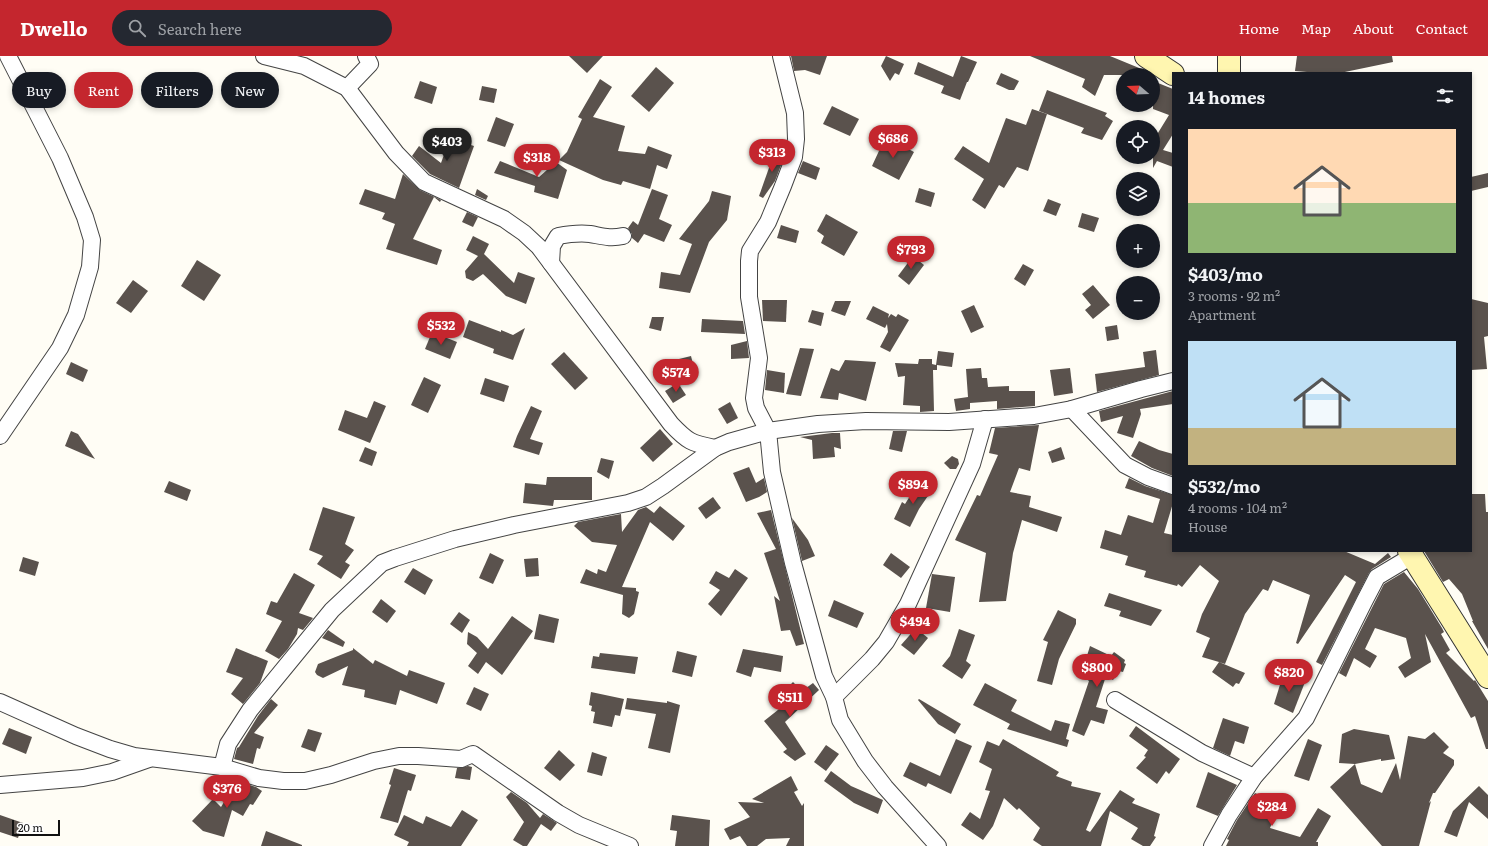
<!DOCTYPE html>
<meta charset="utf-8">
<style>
:root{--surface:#171b24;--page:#242831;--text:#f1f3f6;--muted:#9ea1a6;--accent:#c4262e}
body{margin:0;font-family:Literata,serif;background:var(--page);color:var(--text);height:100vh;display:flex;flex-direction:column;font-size:15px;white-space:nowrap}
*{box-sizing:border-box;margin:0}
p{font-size:13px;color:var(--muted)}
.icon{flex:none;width:22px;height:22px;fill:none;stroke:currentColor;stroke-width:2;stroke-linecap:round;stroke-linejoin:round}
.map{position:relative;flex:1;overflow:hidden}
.sheet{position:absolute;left:1172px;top:16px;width:300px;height:480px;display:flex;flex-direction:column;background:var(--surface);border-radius:0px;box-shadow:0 2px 6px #0003}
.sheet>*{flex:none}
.top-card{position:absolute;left:12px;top:16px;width:380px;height:36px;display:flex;gap:8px}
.needle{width:26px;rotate:289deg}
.tools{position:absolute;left:1116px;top:12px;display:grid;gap:8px}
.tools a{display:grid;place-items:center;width:44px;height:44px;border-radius:50%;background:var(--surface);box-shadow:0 2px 6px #0003;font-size:20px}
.scale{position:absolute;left:12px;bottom:10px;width:48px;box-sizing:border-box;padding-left:4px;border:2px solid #111;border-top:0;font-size:11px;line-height:14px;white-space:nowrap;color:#111;-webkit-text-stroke:3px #fff;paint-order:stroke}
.price{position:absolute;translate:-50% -34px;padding:0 9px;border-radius:14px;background:var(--accent);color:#fff;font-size:13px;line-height:26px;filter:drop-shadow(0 1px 2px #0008)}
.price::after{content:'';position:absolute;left:50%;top:24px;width:12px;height:9px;margin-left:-6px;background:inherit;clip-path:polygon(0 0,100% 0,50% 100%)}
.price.on{background:#222;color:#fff}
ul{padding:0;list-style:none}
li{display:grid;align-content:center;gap:8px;height:212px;padding:0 16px}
li span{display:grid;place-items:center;height:124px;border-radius:0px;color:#555}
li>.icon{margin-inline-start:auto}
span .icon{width:72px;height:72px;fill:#fffc;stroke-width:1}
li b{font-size:17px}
h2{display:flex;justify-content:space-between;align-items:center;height:48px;padding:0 16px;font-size:17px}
.tag{padding:0 14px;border-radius:18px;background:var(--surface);box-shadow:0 2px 6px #0003;font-size:14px;line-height:36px}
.tag.on{background:var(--accent);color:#fff}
header{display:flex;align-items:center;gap:24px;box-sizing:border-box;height:56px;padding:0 20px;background:var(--accent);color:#fff}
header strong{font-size:19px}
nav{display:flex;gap:22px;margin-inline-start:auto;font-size:14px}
.search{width:280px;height:36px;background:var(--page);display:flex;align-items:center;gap:10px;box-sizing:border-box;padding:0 14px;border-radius:22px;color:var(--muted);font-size:15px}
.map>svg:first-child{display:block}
.building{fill:#5a524d}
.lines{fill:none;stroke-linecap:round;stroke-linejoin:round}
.street-casing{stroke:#444;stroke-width:18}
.secondary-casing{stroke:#333;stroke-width:24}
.street{stroke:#fff;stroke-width:16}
.secondary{stroke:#fff6b0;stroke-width:22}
</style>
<header>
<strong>Dwello</strong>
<div class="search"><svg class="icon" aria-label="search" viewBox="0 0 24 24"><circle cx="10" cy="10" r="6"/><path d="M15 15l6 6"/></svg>Search here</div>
<nav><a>Home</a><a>Map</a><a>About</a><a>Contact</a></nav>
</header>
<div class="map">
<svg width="1488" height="790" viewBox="0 0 1488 790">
<rect width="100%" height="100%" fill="#fffdf5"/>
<g class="building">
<path d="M569 0H603L587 17Z"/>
<path d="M791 0H827L820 19 805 14 794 15Z"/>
<path d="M886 0 904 8 899 19 895 17 890 25 881 10Z"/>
<path d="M961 0 977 6 968 26H967L960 44 941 37 944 30 914 18 918 6 953 21Z"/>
<path d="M1030 0H1110L1144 14 1152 19H1104L1095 40 1082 31 1085 23Z"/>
<path d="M1297 0H1392L1393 6 1340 17H1319L1295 15Z"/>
<path d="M656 11 674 27 649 56 631 40Z"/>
<path d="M1001 17 1019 25 1014 34H1009L996 28Z"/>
<path d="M600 23 612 31 593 61 625 70 618 95 645 98 648 90 672 99 667 113 657 109 650 133 623 125 621 129 603 124 559 104 567 96 582 63 578 61Z"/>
<path d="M420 25 437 31 432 48 414 42Z"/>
<path d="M1153 25 1173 33V78L1163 94 1173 97V111L1157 105 1153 112V85L1169 59 1153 53Z"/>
<path d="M482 30 497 33 494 47 479 44Z"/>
<path d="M1047 34 1107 57 1105 60 1113 65 1102 84 1081 77 1084 72 1039 55Z"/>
<path d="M832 50 859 63 850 80 823 68Z"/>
<path d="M1032 53 1047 58 1028 115 1017 111 1004 132 999 129 985 153 972 144 984 123 954 103 963 90 989 107 1006 62 1026 69Z"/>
<path d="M496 61 514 68 505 91 487 85Z"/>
<path d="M450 82 474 90 459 132 430 118 412 100 419 90 441 107Z"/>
<path d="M884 84 896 89 897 87 914 96 899 124 872 110Z"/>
<path d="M775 95 785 99 775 125 763 142 759 140Z"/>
<path d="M500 105 539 121 556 106 567 114 558 143 534 136 535 130 494 117Z"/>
<path d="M803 105 820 112 816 124 798 117Z"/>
<path d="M1488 117V131L1471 135V121Z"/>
<path d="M403 118 420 134 441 144 440 146 434 141 413 183 442 194 437 209 386 193 395 168 382 163 385 157 359 148 365 133 395 143Z"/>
<path d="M919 132 935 137 931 151 915 146Z"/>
<path d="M477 133 488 140 486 144 475 139Z"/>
<path d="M652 133 668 139 659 163 672 169 664 186 644 178 638 187 632 182V178L628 172 633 165 638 169Z"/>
<path d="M712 135 731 140 727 164 709 186 690 237 659 232 661 216 680 219 692 188 679 183 709 145Z"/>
<path d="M1048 143 1061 148 1056 160 1043 155Z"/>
<path d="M467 156 478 161 473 171 462 166Z"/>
<path d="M1082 157 1099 162 1094 176 1078 171Z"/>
<path d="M826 158 858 176 844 200 821 187 824 180 817 175Z"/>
<path d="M781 169 799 175 796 187 777 182Z"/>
<path d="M473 180 489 188 484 198 514 227 518 216 535 222 526 248 506 240 483 218 473 225 466 222 465 215 478 200 466 194Z"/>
<path d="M913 200 924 209 909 229 898 220Z"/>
<path d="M197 204 221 219 204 245 181 230Z"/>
<path d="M1023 208 1034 214 1025 230 1014 223Z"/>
<path d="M133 224 148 235 131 257 116 247Z"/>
<path d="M1093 229 1110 249 1093 263 1085 254 1091 249 1082 238Z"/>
<path d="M1471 243 1488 247V280L1484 281 1487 313 1471 314Z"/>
<path d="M762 244H787L786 266 763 265Z"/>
<path d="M835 245H851L845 260 831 255Z"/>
<path d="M974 249 984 271 971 277 961 255Z"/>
<path d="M873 250 889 258 888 262 891 258 896 261 898 258 909 264 890 296 880 291 888 276 887 268 885 272 866 263Z"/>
<path d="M812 254 824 257 821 270 808 266Z"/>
<path d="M652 261H664L661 275 649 272Z"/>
<path d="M702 263 743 265 745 278 701 276Z"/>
<path d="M469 264 501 276V274L513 279 525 272 513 304 493 297 494 293 463 281Z"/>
<path d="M1117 269 1119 283 1107 285 1105 271Z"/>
<path d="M432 276 457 286 450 303 425 293Z"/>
<path d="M747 285 749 302 731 303V289Z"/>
<path d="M800 292 814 293 801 340 786 338Z"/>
<path d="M1156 294 1159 319 1097 336 1095 318 1145 311 1143 296Z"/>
<path d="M938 295 954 297 952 311 937 309V314H933L934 355 920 356V350L903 349 905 320 898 321 895 307 918 308 919 303H932V308L936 309Z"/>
<path d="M564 296 588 322 575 334 551 308Z"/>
<path d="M691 300 694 312 678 316 675 304Z"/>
<path d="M845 304 876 306 866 345 839 337 838 344 820 342 831 312 839 315Z"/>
<path d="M71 306 88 314 83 326 66 318Z"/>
<path d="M981 312 982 322H987L988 331 1009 330V335H1035V350L997 353V345L970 347V353L956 355 954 343 968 341 966 313Z"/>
<path d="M1070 312 1073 337 1054 340 1050 314Z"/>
<path d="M767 314 785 317 784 337 765 334Z"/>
<path d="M424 321 441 329 428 357 411 349Z"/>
<path d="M485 322 509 330 504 346 480 338Z"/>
<path d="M678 327 686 339 673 347 665 335Z"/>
<path d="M1173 335V348L1140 353 1141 358 1133 382 1117 377 1123 360 1101 366 1099 355Z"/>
<path d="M374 345 386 350 370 387 338 374 345 354 367 362Z"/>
<path d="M730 346 738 362 727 368 718 353Z"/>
<path d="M531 350 542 355 530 383 543 387 539 399 513 391 517 380Z"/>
<path d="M1039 369 1030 415 1019 412 1010 436 1031 440 1029 451 1062 461 1057 476 1022 464 1013 497 1006 545 979 546 986 497 955 484 977 439 980 440 998 399 989 397 995 372Z"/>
<path d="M660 373 673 388 653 406 640 392Z"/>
<path d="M71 375 78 378 95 403 65 390Z"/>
<path d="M893 375H907L902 396 889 393Z"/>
<path d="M832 377H840L841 393 834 391 835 401 813 403 812 384 800 381Z"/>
<path d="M1139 385 1159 394 1173 398V420L1152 412 1131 400Z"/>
<path d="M365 391 377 396 372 410 359 405Z"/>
<path d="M1061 391 1065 403 1052 407 1048 396Z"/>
<path d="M952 400 958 403 959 408 956 413H950L944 407Z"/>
<path d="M601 402 614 405 609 423 597 416Z"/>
<path d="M749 411 756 427 764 422 767 436 759 441 746 446 733 417Z"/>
<path d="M547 421H592V444H554L553 450 523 447 525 427 546 429Z"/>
<path d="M1129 422 1145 430 1173 439V447L1164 477 1173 479V495H1344L1375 508 1388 497 1391 501 1372 513 1369 517 1322 609 1316 606 1356 526 1345 519 1298 588 1296 587 1310 539 1273 524 1268 535 1263 533 1245 558 1225 608 1219 606 1245 617 1239 628 1236 627 1233 631 1212 616 1219 606 1202 601 1210 582 1196 576 1202 558 1219 525 1200 509 1182 531 1178 528 1177 530 1144 521 1146 515 1125 509 1128 500 1100 492 1105 474 1121 479 1128 459 1153 467 1160 443 1125 432Z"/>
<path d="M169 425 191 434 187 445 164 436Z"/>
<path d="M919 426 932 434 919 453 910 471 894 463 902 446 905 448Z"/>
<path d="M1471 438H1485L1486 456H1488V593L1472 565H1473L1462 538 1449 523 1443 526 1424 495H1471Z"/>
<path d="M713 441 721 452 706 463 698 452Z"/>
<path d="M660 450 685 470 673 485 650 466 622 531 636 532V535L639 536 634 558 629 562 622 558 623 539 580 527 586 513 597 518 598 513 606 516 617 489 592 486 574 470 578 466 621 458 622 476 638 454 646 451 654 457Z"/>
<path d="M323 451 355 461 345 488 354 494 345 506 350 509 341 523 317 508 323 500 309 494Z"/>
<path d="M771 454 804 588 796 590 790 574 781 575 774 540 780 545 764 497 776 493 757 457Z"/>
<path d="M792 462 808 484 815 500 802 505Z"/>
<path d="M490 497 504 504 493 528 479 522Z"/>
<path d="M891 497 910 511 901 522 883 509Z"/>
<path d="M23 501 39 506 35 520 19 515Z"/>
<path d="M538 502 539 520 526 521 524 503Z"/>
<path d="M413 512 433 524 425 539 404 526Z"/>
<path d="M735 513 748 522 721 560 708 548 720 534 709 527 716 515 729 522Z"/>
<path d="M1404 516 1418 533 1442 572 1444 576 1441 578 1450 594 1446 597 1474 625 1475 624 1488 645V693H1486L1475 660 1471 662 1425 578 1431 606 1405 622 1398 611 1411 602 1406 582 1375 572 1365 593 1377 600 1370 612 1354 602 1346 621 1339 617 1384 528Z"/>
<path d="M294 517 315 529 299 557 313 562 303 574 298 572 297 578 288 593 279 603 265 595 282 565 266 558 271 545 277 547Z"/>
<path d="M932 518 955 521 950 556 926 552Z"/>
<path d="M1109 537 1162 554 1151 570 1119 560 1121 555 1104 550Z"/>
<path d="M381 543 396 555 387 567 372 556Z"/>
<path d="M834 544 864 557 857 572 828 560Z"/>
<path d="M1058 554 1076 563V568L1059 603 1052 629 1037 625 1048 586 1043 584Z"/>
<path d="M459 556 470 564 462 577 450 568Z"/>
<path d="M539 558 559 563 554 587 534 583Z"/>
<path d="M512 560 533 575 502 619 486 606 478 618 468 610 477 597 467 588 468 576 477 581 488 593Z"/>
<path d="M916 572 928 582 914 599 901 589Z"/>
<path d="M959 573 975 579 966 605 971 609 962 623 942 610 950 600Z"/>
<path d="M328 574 345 586 343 591 322 582Z"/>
<path d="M1090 590 1111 600 1114 596 1125 604 1124 607 1126 608 1123 616 1119 615 1113 624 1106 620 1096 651 1108 654 1104 668 1091 664 1084 680 1072 675 1089 625 1084 621 1095 606 1086 603Z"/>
<path d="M236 592 268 605 260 627 243 648 231 638 243 622 226 616Z"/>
<path d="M353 592 373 608 375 604 407 620 409 614 445 627 437 648 400 634 396 649 364 641 365 634 342 629 348 610 323 622 317 619 315 616 318 608 353 594Z"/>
<path d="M743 593 783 600 781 616 754 611 751 621 736 616Z"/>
<path d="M677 595 697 600 692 621 672 616Z"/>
<path d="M600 597 638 601 635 618 591 612 593 600 599 601Z"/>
<path d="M1283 619 1305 626 1293 657 1274 648Z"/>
<path d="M793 626 802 635 813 627 819 634 785 666 806 698 795 705 783 696 787 693 764 665 788 646 781 638Z"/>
<path d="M985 627 1017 644 1011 655 1051 675 1055 664 1070 668 1066 683 1069 684 1067 691 1007 673 1010 668 973 649Z"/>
<path d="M474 631 489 638 481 655 466 648Z"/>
<path d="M591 636 624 643 620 660 615 659 612 671 593 667 595 656 591 655 592 650 589 649Z"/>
<path d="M627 642 667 647V645L680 649 670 697 648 692 656 658 625 653Z"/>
<path d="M271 643 278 649 254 677 264 681 260 693 257 692 253 708 234 703 237 692 239 691 258 660Z"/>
<path d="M919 643 961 668 955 678 938 668 918 644Z"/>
<path d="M1223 662 1249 671 1244 688 1235 685 1230 700 1213 692Z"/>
<path d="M1136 670 1180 703 1169 718 1166 715 1157 728 1136 712 1146 701 1144 700 1148 694 1129 680Z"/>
<path d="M9 672 32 681 26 698 2 688Z"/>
<path d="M308 673 322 677 315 696 301 691Z"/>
<path d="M1354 673 1389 679 1395 703 1381 705V703L1355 708 1361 728 1382 737 1396 707 1400 724 1408 680 1425 683 1434 676 1449 691 1443 697 1454 704V709L1435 737H1433L1429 747 1431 745 1419 790H1382L1330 731 1355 708 1339 707 1342 678Z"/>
<path d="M956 683 972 690 951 738 928 727 926 731 903 720 910 706 940 720Z"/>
<path d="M1003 683 1059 716 1056 720 1072 726 1071 730 1101 737 1086 774 1090 776 1120 734 1135 743 1132 747 1160 758 1154 780 1156 781 1150 790H1143L1131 783 1138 772 1110 755 1101 790H1042L1033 784 1040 772 1019 752 1017 754 1004 742 993 770 983 784 961 769 970 756 980 763 990 735 985 734 992 713 979 706 987 685 999 690Z"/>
<path d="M1308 683 1322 689 1309 725 1294 720Z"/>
<path d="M826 689 839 698 826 715 814 706Z"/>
<path d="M559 694 575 709 560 725 544 712Z"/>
<path d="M592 696 607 701 602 720 587 716Z"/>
<path d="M468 710 472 711 470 724 455 722 457 712Z"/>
<path d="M394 712 416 719 411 735 408 734 398 767 380 762 391 729 389 728Z"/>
<path d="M831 715 851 730 883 744 878 758 854 747 824 725Z"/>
<path d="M1208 716 1237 729 1218 760 1196 751Z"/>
<path d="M791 720 798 734 794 736 802 750 804 747V790H786L790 782 766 783 757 790H747L740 780 730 784 724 773 750 761 738 746 764 747 752 743Z"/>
<path d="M237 725 256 731 262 735 253 749 250 748 243 760 232 754 224 781 203 775 192 765 213 743 221 751Z"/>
<path d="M1479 730 1488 739V763L1469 746 1457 781 1444 776 1453 755Z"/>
<path d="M511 736 527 747 540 762 543 758 557 767 551 775 541 768 527 790H523L513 784 524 766 506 741Z"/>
<path d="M1255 737 1280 748 1270 772 1300 781 1318 752 1331 760 1316 786H1318V790H1226L1229 784 1227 783 1237 764Z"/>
<path d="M462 754 478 764 461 790H407L409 786 394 779 404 759 423 768 426 760 451 771Z"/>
<path d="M0 759 23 767 18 782 0 776Z"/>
<path d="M672 759 710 764 709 790H675L677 775 670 774Z"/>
<path d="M266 775 302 789V790H261Z"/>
</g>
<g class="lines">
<g class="street-casing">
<g id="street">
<path d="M264 0 304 10 347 32 396 97 424 126 504 163 524 177 539 191 671 368C688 386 691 387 715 392"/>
<path d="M781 0 795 57 796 83 794 101 783 130 768 166 750 195 749 205V241L759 302 754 342 756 352 768 375 772 416 793 507 824 620 834 641 840 664 865 705 885 731 938 790"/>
<path d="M347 32 370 8 366 0"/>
<path d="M551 207 552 190 558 180C569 178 580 177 590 178 602 180 610 183 623 180"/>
<path d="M1072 353 1125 409 1148 421 1173 430"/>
<path d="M0 380 60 292 76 259 90 211 92 184 85 161 60 102 8 0"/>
<path d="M834 641 872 603 886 586 908 548 972 408 985 363"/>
<path d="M1115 644 1202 697 1254 721"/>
<path d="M0 646 76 680 110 693 134 700 222 711 259 722 283 725H305L331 719 374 705 399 700H418L461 703 473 698 558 757 579 769 630 790"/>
<path d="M222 711 228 688 250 654 332 554 382 507 395 502 455 483 514 469 628 447 646 441 663 430 715 392 729 386 768 375 818 368 866 365 949 366 1034 360 1072 353 1141 333 1173 325"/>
<path d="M0 729 83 722 112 716 149 703"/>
<path d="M1212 790 1229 759 1254 721 1306 662 1365 544 1377 521 1412 500"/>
</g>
</g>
<g class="secondary-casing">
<g id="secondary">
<path d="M1146 0 1173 18"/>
<path d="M1229 17V0"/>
<path d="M1409 495 1488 621"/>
</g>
</g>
<use href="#street" class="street"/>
<use href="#secondary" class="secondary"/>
</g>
</svg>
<div class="tools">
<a><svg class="needle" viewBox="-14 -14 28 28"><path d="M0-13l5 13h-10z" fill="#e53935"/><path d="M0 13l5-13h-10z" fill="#9ea1a6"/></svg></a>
<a><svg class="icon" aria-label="locate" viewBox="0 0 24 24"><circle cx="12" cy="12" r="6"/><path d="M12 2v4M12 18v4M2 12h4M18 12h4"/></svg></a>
<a><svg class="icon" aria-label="layers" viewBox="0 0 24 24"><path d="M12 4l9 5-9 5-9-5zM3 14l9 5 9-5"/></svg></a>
<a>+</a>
<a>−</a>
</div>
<div class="scale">20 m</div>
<b class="price" style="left:893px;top:103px">$686</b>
<b class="price on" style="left:447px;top:106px">$403</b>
<b class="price" style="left:772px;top:117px">$313</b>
<b class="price" style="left:537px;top:122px">$318</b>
<b class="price" style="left:911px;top:214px">$793</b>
<b class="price" style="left:441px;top:290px">$532</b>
<b class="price" style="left:676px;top:337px">$574</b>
<b class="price" style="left:913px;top:449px">$894</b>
<b class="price" style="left:915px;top:586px">$494</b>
<b class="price" style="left:1097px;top:632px">$800</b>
<b class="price" style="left:1289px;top:637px">$820</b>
<b class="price" style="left:790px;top:662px">$511</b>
<b class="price" style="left:227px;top:753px">$376</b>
<b class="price" style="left:1272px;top:771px">$284</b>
<div class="top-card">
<a class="tag">Buy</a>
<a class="tag on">Rent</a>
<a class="tag">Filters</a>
<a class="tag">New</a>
</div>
<section class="sheet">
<h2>14 homes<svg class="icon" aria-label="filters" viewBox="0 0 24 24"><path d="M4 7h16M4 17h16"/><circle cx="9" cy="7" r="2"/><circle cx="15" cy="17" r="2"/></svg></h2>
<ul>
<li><span style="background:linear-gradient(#ffd9b3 60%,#8fb573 0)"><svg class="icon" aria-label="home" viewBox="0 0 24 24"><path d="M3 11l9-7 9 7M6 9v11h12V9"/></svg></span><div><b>$403/mo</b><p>3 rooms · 92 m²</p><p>Apartment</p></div></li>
<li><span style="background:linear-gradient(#bfe0f5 70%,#c2b280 0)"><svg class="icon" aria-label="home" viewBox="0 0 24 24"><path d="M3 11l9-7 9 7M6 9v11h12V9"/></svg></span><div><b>$532/mo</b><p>4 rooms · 104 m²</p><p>House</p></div></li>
</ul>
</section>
</div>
